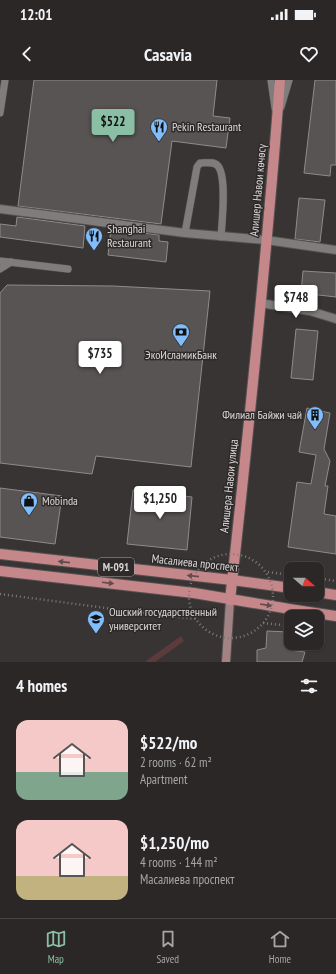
<!DOCTYPE html>
<meta charset="utf-8">
<style>
:root{--surface:#2b2727;--page:#332f2f;--text:#f1f3f6;--muted:#a6a5a7;--line:#474444;--accent:#8abfa5}
body{margin:0;font-family:"PT Sans Narrow",sans-serif;background:var(--page);color:var(--text);height:100vh;display:flex;flex-direction:column;font-size:15px;white-space:nowrap}
*{box-sizing:border-box;margin:0}
p{font-size:13px;color:var(--muted)}
.icon{flex:none;width:22px;height:22px;fill:none;stroke:currentColor;stroke-width:2;stroke-linecap:round;stroke-linejoin:round}
.map{position:relative;height:582px;overflow:hidden}
.panel{display:flex;flex-direction:column;background:var(--surface);flex:1}
.panel>*{flex:none}
.needle{width:26px;rotate:110deg}
.fabs{position:absolute;left:284px;top:482px;display:grid;gap:8px}
.fabs a{display:grid;place-items:center;width:40px;height:40px;border-radius:8px;background:var(--surface);box-shadow:0 1px 3px #0004,0 0 0 1px var(--line);font-size:20px}
.price{position:absolute;translate:-50% -34px;padding:0 9px;border-radius:4px;background:#fff;color:#222;font-size:13px;line-height:26px;filter:drop-shadow(0 1px 2px #0008)}
.price::after{content:'';position:absolute;left:50%;top:24px;width:12px;height:9px;margin-left:-6px;background:inherit;clip-path:polygon(0 0,100% 0,50% 100%)}
.price.on{background:var(--accent);color:#111}
ul{padding:0;list-style:none}
li{display:flex;align-items:center;gap:12px;height:100px;padding:0 16px}
li span{display:grid;place-items:center;flex:none;width:112px;height:80px;border-radius:12px;color:#555}
li>.icon{margin-inline-start:auto}
span .icon{width:48px;height:48px;fill:#fffc;stroke-width:1}
li b{font-size:17px}
h2{display:flex;justify-content:space-between;align-items:center;height:48px;padding:0 16px;font-size:17px}
.status{display:flex;justify-content:space-between;align-items:center;height:28px;padding:0 20px;background:var(--surface);direction:ltr}
.status svg{height:11px;fill:currentColor}
header{display:flex;justify-content:space-between;align-items:center;height:52px;padding:0 16px;background:var(--surface);font-size:18px;font-weight:800}
.menu{display:flex;justify-content:space-around;align-items:center;height:56px;border-top:1px solid var(--line);background:var(--surface);font-size:11px;color:var(--muted)}
.menu a{display:grid;justify-items:center;gap:2px}
.menu .on{color:var(--accent)}
.map>svg:first-child{display:block}
.green{fill:#5c3b3c}
.building{fill:#595454;stroke:#908a8a}
.lines{fill:none;stroke-linecap:round;stroke-linejoin:round}
.lane-casing{stroke:#545151;stroke-width:8}
.street-casing{stroke:#545151;stroke-width:10}
.secondary-casing{stroke:#545151;stroke-width:10}
.primary-casing{stroke:#545151;stroke-width:12}
.path{stroke:#7e7a7a;stroke-width:2.5;stroke-dasharray:1 3;stroke-linecap:butt}
.lane{stroke:#817c7c;stroke-width:7}
.street{stroke:#817c7c;stroke-width:8}
.secondary{stroke:#a38283;stroke-width:8}
.primary{stroke:#c5878a;stroke-width:10}
.path-bridge{stroke:#7e7a7a;stroke-width:2.5;stroke-dasharray:1 3;stroke-linecap:butt}
.oneway{fill:#644b4c}
.labels{text-anchor:middle;stroke-width:3;stroke-linejoin:round;paint-order:stroke}
.shield{fill:#2f2a2a;stroke:#a7a4a4;stroke-width:1}
.shield-label{font-size:11px;font-weight:bold;fill:#dbd8d8}
.poi-label{font-size:12px;fill:#dbd8d8;stroke:#2f2a2a;text-anchor:start}
.street-label{font-size:12px;fill:#dbd8d8;stroke:#2f2a2a}
</style>
<div class="status"><b>12:01</b><svg viewBox="0 0 49 12"><path d="M0 12V9h3v3zM5 12V6h3v6zM10 12V3h3v9zM15 12V0h3v12zM26 1h20v11H26zM47 4h2v5h-2z"/></svg></div>
<header><svg class="icon" aria-label="back" viewBox="0 0 24 24"><path d="M15 5l-7 7 7 7"/></svg>Casavia<svg class="icon" aria-label="heart" viewBox="0 0 24 24"><path d="M12 20l-8-8c-3-5 5-10 8-4 3-6 11-1 8 4z"/></svg></header>
<div class="map">
<svg width="336" height="582" viewBox="0 0 336 582">
<rect width="100%" height="100%" fill="#393434"/>
<path class="green" d="M181 556 184 561 155 582H147L146 581Z"/>
<g class="building">
<path d="M34 0H217L213 36 230 38 226 68 172 61 161 144 18 126Z"/>
<path d="M315 0H336V85H331L330 96 304 93Z"/>
<path d="M299 118 325 120 320 162 295 159Z"/>
<path d="M17 137 85 146 83 168 0 157V144L16 146Z"/>
<path d="M111 149 159 155V161L168 162 166 182 108 175Z"/>
<path d="M303 191 336 193V217L301 213Z"/>
<path d="M7 205 113 206 210 211 191 387 96 376 92 394 0 383V213Z"/>
<path d="M296 249 318 251 313 300 291 298Z"/>
<path d="M307 328 330 333 324 369 330 381 325 406H328L324 434 336 436V474L288 467 297 402 311 404 316 375 299 372Z"/>
<path d="M0 408 62 416 55 464 0 457Z"/>
<path d="M133 410 192 417 187 470 127 464Z"/>
<path d="M267 551 289 552 290 570 305 572 302 582H257V570L266 568Z"/>
</g>
<g class="lines">
<g class="lane-casing">
<g id="lane">
<path d="M271 0 275 28"/>
<path d="M281 27 289 0"/>
<path d="M0 33 5 0"/>
<path d="M185 153 197 87 200 83C206 83 214 81 218 86 227 97 222 142 221 157"/>
<path d="M0 181 68 189"/>
<path d="M0 189 11 182"/>
</g>
</g>
<g class="street-casing">
<g id="street">
<path d="M0 129 185 153 266 160 336 170"/>
<path d="M260 223 310 231 336 239"/>
</g>
</g>
<g class="secondary-casing">
<path id="secondary" d="M226 582 230 520"/>
</g>
<g class="primary-casing">
<g id="primary">
<path d="M0 474 232 500 291 508"/>
<path d="M0 491 194 513 302 531 336 536"/>
<path d="M317 512 336 515"/>
<path d="M230 520C249 347 267 174 280 0"/>
</g>
</g>
<g class="path">
<path d="M268 492 291 495"/>
<path d="M317 498 336 501"/>
<path d="M0 514 159 535 196 539"/>
<path d="M263 543 291 546"/>
</g>
<use href="#lane" class="lane"/>
<use href="#street" class="street"/>
<use href="#secondary" class="secondary"/>
<use href="#primary" class="primary"/>
<circle class="path-bridge" cx="231" cy="516" r="42"/>
</g>
<defs><path id="oneway-solid" d="M-6-.8H1V-3.2L6.5 0L1 3.2V.8H-6Z"/></defs>
<g class="oneway">
<use href="#oneway-solid" transform="translate(64 482) rotate(-174)"/>
<use href="#oneway-solid" transform="translate(193 496) rotate(-174)"/>
<use href="#oneway-solid" transform="translate(108 503) rotate(7)"/>
<use href="#oneway-solid" transform="translate(266 525) rotate(9)"/>
</g>
<defs>
<g id="restaurant-pin" transform="scale(0.9)"><path d="M0 17L-7.5 6A9.5 9.5 0 1 1 7.5 6Z" fill="#81bdfa" stroke="#2f2a2a"/><path d="M-5-6h1v4h1v-4h1v4h1v-4h1v5L-1.5 .5V6h-2V.5L-5-1ZM5-6V6H3V1.5H1.5Q1.5-4 5-6Z" fill="#111"/></g>
<g id="bank-pin" transform="scale(0.9)"><path d="M0 17L-7.5 6A9.5 9.5 0 1 1 7.5 6Z" fill="#81bdfa" stroke="#2f2a2a"/><path d="M-6-4H6V4H-6ZM0-2.3a2.3 2.3 0 1 0 0 4.6a2.3 2.3 0 1 0 0-4.6Z" fill="#111"/></g>
<g id="building-pin" transform="scale(0.9)"><path d="M0 17L-7.5 6A9.5 9.5 0 1 1 7.5 6Z" fill="#81bdfa" stroke="#2f2a2a"/><path d="M-4-6H4V6H1V3H-1V6H-4ZM-2.5-4.3h1.7v1.8h-1.7ZM.8-4.3h1.7v1.8H.8ZM-2.5-1h1.7V.8h-1.7ZM.8-1h1.7V.8H.8Z" fill="#111"/></g>
<g id="shop-pin" transform="scale(0.9)"><path d="M0 17L-7.5 6A9.5 9.5 0 1 1 7.5 6Z" fill="#81bdfa" stroke="#2f2a2a"/><path d="M-5-2.5h2.3a2.7 3.5 0 0 1 5.4 0H5L5.5 6h-11ZM-1.5-2.5h3a1.5 2.3 0 0 0-3 0Z" fill="#111"/></g>
<g id="university-pin" transform="scale(0.9)"><path d="M0 17L-7.5 6A9.5 9.5 0 1 1 7.5 6Z" fill="#81bdfa" stroke="#2f2a2a"/><path d="M0-5L7-2L0 1L-7-2ZM-4 1L0 2.5L4 1V4Q0 6-4 4Z" fill="#111"/></g>
</defs>
<g fill-rule="evenodd">
<use href="#restaurant-pin" x="159" y="47"/>
<use href="#restaurant-pin" x="94" y="156"/>
<use href="#bank-pin" x="181" y="252"/>
<use href="#building-pin" x="315" y="335"/>
<use href="#shop-pin" x="29" y="421"/>
<use href="#university-pin" x="96" y="539"/>
</g>
<g class="labels">
<rect class="shield" x="98" y="478" width="36" height="18" rx="3"/>
<g class="shield-label">
<text x="116" y="491">М-091</text>
</g>
<g class="poi-label">
<text x="172" y="51">Pekin Restaurant</text>
<text x="107" y="153">Shanghai<tspan x="107" dy="14">Restaurant</tspan></text>
<text x="181" y="279" text-anchor="middle">ЭкоИсламикБанк</text>
<text x="302" y="339" text-anchor="end">Филиал Байжи чай</text>
<text x="42" y="425">Mobinda</text>
<text x="109" y="536">Ошский государственный<tspan x="109" dy="14">университет</tspan></text>
</g>
<g class="street-label">
<text transform="translate(258 110) rotate(-85)" y="4">Алишер Навои көчөсү</text>
<text transform="translate(229 406) rotate(-84)" y="4">Алишера Навои улица</text>
<text transform="translate(195 483) rotate(6)" y="4">Масалиева проспект</text>
</g>
</g>
</svg>
<div class="fabs">
<a><svg class="needle" viewBox="-14 -14 28 28"><path d="M0-13l5 13h-10z" fill="#e53935"/><path d="M0 13l5-13h-10z" fill="#a6a5a7"/></svg></a>
<a><svg class="icon" aria-label="layers" viewBox="0 0 24 24"><path d="M12 4l9 5-9 5-9-5zM3 14l9 5 9-5"/></svg></a>
</div>
<b class="price on" style="left:113px;top:63px">$522</b>
<b class="price" style="left:296px;top:239px">$748</b>
<b class="price" style="left:100px;top:295px">$735</b>
<b class="price" style="left:160px;top:440px">$1,250</b>
</div>
<section class="panel">
<h2>4 homes<svg class="icon" aria-label="filters" viewBox="0 0 24 24"><path d="M4 7h16M4 17h16"/><circle cx="9" cy="7" r="2"/><circle cx="15" cy="17" r="2"/></svg></h2>
<ul>
<li><span style="background:linear-gradient(#f6c9c9 65%,#7fa58c 0)"><svg class="icon" aria-label="home" viewBox="0 0 24 24"><path d="M3 11l9-7 9 7M6 9v11h12V9"/></svg></span><div><b>$522/mo</b><p>2 rooms · 62 m²</p><p>Apartment</p></div></li>
<li><span style="background:linear-gradient(#f6c9c9 70%,#c2b280 0)"><svg class="icon" aria-label="home" viewBox="0 0 24 24"><path d="M3 11l9-7 9 7M6 9v11h12V9"/></svg></span><div><b>$1,250/mo</b><p>4 rooms · 144 m²</p><p>Масалиева проспект</p></div></li>
</ul>
</section>
<nav class="menu">
<a class="on"><svg class="icon" aria-label="map" viewBox="0 0 24 24"><path d="M3 6l6-2 6 2 6-2v14l-6 2-6-2-6 2zM9 4v14M15 6v14"/></svg>Map</a>
<a><svg class="icon" aria-label="saved" viewBox="0 0 24 24"><path d="M7 4h10v16l-5-4-5 4z"/></svg>Saved</a>
<a><svg class="icon" aria-label="home" viewBox="0 0 24 24"><path d="M3 11l9-7 9 7M6 9v11h12V9"/></svg>Home</a>
</nav>
